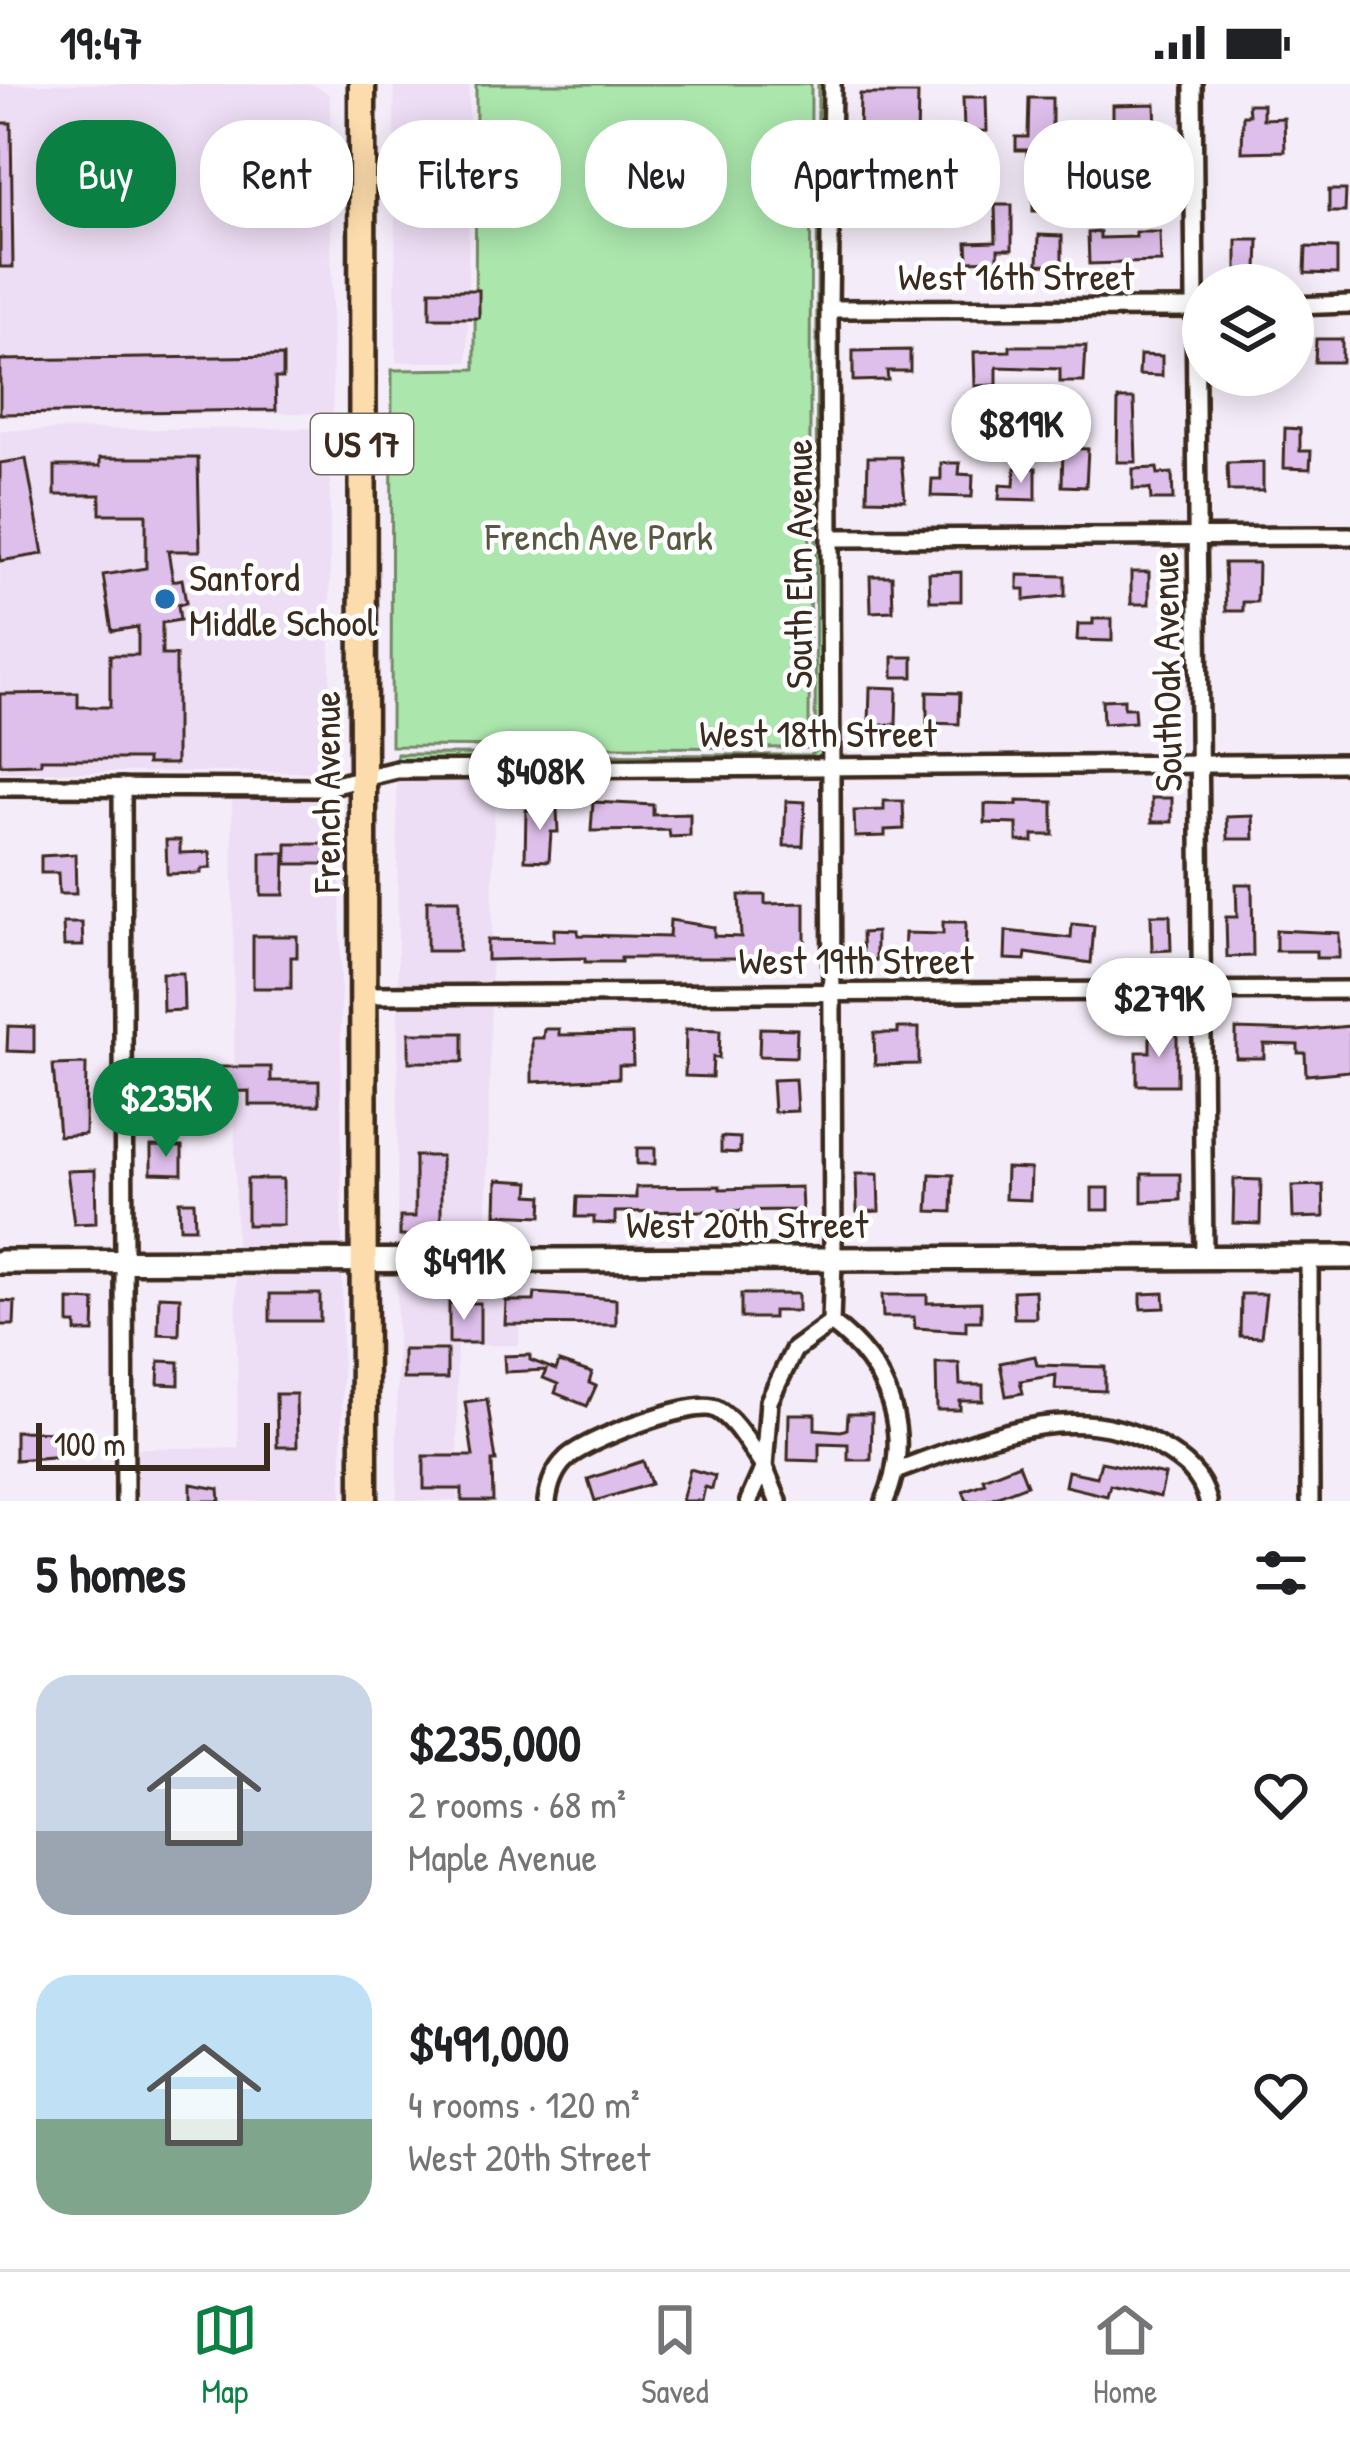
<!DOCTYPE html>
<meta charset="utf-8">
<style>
:root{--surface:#fff;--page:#f2f2f2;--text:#202124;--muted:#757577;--line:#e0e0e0;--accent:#0b8043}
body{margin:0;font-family:"Patrick Hand",sans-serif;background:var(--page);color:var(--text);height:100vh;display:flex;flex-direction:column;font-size:45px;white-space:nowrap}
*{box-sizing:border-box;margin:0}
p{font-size:39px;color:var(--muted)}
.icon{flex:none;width:66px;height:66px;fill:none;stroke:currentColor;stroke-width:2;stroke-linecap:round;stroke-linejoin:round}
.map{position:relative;height:1417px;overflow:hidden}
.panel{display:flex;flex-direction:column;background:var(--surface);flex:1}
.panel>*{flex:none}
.top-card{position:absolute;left:36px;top:36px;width:1278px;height:108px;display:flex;gap:24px}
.buttons{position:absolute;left:1182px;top:180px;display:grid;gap:24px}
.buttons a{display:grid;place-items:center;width:132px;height:132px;border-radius:50%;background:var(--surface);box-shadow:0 6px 30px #0003;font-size:60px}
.scale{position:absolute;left:36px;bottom:30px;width:234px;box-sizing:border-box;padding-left:12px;border:6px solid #3b2a1e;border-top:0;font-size:33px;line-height:42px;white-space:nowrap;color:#3b2a1e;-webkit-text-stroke:9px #fff;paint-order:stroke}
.price{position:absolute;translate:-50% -102px;padding:0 27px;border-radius:42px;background:#fff;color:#222;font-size:39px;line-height:78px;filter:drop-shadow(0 3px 6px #0008)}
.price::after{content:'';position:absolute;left:50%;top:72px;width:36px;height:27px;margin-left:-18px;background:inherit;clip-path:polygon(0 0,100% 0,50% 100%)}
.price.active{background:var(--accent);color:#fff}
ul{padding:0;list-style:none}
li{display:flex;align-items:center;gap:36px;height:300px;padding:0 36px}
li span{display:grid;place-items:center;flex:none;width:336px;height:240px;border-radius:36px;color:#555}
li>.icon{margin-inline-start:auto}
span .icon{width:144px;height:144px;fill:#fffc;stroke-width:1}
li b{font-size:51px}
h2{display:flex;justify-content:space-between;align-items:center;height:144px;padding:0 36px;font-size:51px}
.pill{padding:0 42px;border-radius:48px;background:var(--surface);box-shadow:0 6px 30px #0003;font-size:42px;line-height:108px}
.pill.active{background:var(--accent);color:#fff}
.status{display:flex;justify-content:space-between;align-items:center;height:84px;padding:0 60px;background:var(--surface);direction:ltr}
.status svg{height:33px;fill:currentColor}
.tabs{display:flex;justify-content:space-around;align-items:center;height:168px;border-top:3px solid var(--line);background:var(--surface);font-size:33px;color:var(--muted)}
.tabs a{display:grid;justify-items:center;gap:6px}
.tabs .active{color:var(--accent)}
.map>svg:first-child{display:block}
.built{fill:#eedef5}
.green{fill:#abe7ad;stroke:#738866;stroke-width:3}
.building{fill:#debeeb;stroke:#3b2a1e;stroke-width:3}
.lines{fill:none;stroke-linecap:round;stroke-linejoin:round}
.street-casing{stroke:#3b2a1e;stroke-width:24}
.secondary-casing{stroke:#3b2a1e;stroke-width:30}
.primary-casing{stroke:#3b2a1e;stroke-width:33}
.street{stroke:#fff;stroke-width:15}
.secondary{stroke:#fff;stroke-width:21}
.primary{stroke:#fcdcac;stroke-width:24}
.poi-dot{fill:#1f6fb2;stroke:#fff;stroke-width:4.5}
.labels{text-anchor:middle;stroke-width:9;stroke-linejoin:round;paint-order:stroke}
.shield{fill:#fff;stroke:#766a62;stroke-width:3}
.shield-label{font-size:36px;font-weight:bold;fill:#3b2a1e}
.street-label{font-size:39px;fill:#3b2a1e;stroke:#fff}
.park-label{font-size:39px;fill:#575942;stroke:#fff}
.poi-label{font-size:39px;fill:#3b2a1e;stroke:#fff;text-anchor:start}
</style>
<div class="status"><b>19:47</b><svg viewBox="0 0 49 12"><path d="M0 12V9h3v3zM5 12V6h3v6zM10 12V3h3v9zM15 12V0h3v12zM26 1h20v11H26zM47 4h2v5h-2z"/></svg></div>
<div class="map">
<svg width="1350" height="1417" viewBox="0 0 1350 1417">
<rect width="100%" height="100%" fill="#f5ecf9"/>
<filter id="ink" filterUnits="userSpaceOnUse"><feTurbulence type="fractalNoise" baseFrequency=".00833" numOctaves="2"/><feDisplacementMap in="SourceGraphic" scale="24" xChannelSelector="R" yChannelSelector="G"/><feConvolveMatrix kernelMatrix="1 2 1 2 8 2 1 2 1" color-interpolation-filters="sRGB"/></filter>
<g filter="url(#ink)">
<g class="built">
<path d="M0 0H313L330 11 333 329 0 332Z"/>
<path d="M394 0H469L468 278H396Z"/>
<path d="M330 344V684L312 688H0V346Z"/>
<path d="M495 694 491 901 398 902 397 695Z"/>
<path d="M340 709 342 1168 236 1169 232 713H323Z"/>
<path d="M491 919 486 1168H397L398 920Z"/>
<path d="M519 1185V1261L457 1262 458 1417H397V1186Z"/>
<path d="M342 1186V1417H132V1364H238L236 1187Z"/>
</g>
<g class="green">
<path d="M476 0H811L809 664 391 662 392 286 475 285Z"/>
<path d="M818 0H824L822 673 397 677V670L809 671 815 668Z"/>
</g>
<g class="building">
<path d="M860 10H918L917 59H894V49H859Z"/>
<path d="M963 13H986L987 47 964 48Z"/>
<path d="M1029 14H1052V54H1058V73H1027V66H1016V53H1028Z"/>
<path d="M1155 20 1156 46 1113 47V21Z"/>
<path d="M1248 20H1263V35L1284 34 1285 67 1242 68 1243 31H1249Z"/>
<path d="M0 39H11L13 183H0Z"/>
<rect x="1033" y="105" width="12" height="22"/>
<path d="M986 106 993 120 973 130 966 116Z"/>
<path d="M1329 106H1346L1345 128H1329Z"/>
<path d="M872 109 895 110V123H871Z"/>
<path d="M995 121H1012V165H998V176L968 177 967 158 996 157Z"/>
<path d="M1100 148V154L1136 153V148H1160L1161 178 1089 180 1088 149Z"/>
<path d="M1039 151 1062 152V181L1038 180Z"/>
<path d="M1237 156H1259L1258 186H1237Z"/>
<path d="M1306 163 1337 164V190L1305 189Z"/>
<rect x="430" y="206" width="49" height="28"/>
<path d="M1316 255H1342V278H1315Z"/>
<path d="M1010 262H1086L1084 298H1060V285L997 283V301L975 302 974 268 1010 267Z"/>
<path d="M910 266V287H887L888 296 853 297V267Z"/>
<path d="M1140 271 1162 272V292L1139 291Z"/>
<path d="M283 272V294H275L276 326 0 330V276Z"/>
<path d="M1118 315H1134L1136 378H1117Z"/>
<path d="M1285 344 1300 345V367H1311L1310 385 1284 384Z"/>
<path d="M1063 364 1088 365 1086 403 1062 402Z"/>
<path d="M868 373H901L905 416 867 415Z"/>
<path d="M100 374H198L200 467H168L173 497 182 495 186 519 178 521 180 536 162 539V571H176V680H147V675H41V680L0 681V610L78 609V623H110V571H138V543L112 547 103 491 146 484V430H100V411H55V382H100Z"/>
<path d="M26 375 43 470 0 477V379Z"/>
<path d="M1263 378V407H1228L1227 379Z"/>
<path d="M941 379H960L959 390 973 391 972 413 931 412 932 395H941Z"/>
<path d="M1015 384H1036V416L999 415 1000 401 1014 402Z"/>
<path d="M1157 384 1158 390 1172 389 1173 416H1151L1150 405H1133V385Z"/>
<path d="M1224 479H1258L1257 518H1243V527H1226Z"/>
<path d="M961 488V517H930L929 489Z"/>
<rect x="1131" y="488" width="18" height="32"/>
<path d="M1018 491 1065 492V512L1025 516V505H1018Z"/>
<path d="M870 492H892L893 527 871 528Z"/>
<path d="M1093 535H1112V557L1077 556 1078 540H1093Z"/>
<rect x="893" y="573" width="20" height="20"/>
<path d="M870 603 897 604 896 641 869 640Z"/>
<path d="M927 608 960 609 959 640 927 639Z"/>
<path d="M1124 615V624H1134L1135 638 1103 640 1102 616Z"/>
<rect x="1152" y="714" width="20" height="24"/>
<path d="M786 717 805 718 803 762H784Z"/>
<path d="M884 717H903L904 745 885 746V752L855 753 854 727 884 726Z"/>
<path d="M1017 717 1053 718V751H1033V758L1017 757V740L985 739V720L1017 721Z"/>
<path d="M593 718 653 721V731L690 730V752L670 753 669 746 591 747Z"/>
<path d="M557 725 558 748H551L549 777 525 776 526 726Z"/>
<path d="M1253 732 1254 755H1228L1227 733Z"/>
<path d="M166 756H180V769L210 768 211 784 201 785V789L167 790Z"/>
<rect x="287" y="760" width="41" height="20"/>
<path d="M261 769H285L284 811H261Z"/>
<path d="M75 770 76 810H59L58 789H41V772Z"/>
<path d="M1236 800H1252L1253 872 1227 873 1226 833H1237Z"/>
<path d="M739 811H765V820L805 819V874H621V878H585V874L487 876V856L554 857V845L578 846V851L669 853 670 836 714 843V852L741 853Z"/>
<rect x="427" y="816" width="32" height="51"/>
<path d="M1151 831H1170L1171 866 1152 867Z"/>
<path d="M943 838H966L965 877 904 874 905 849 943 850Z"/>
<path d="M63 839H82L83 862H64Z"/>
<path d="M1072 840 1094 842 1091 879 1026 869 1025 876 1005 875 1006 847 1071 854Z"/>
<path d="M1276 846 1339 849V874H1316V867H1276Z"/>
<path d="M876 848V876L863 877 862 849Z"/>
<path d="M253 852H297V873H291V904H253Z"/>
<path d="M162 889H183L184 926 163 927Z"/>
<path d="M8 942 34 943V968L7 967Z"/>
<path d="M1350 942V987L1306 991 1305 969H1298V961L1264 960V974H1236V945L1298 947Z"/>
<path d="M760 944 797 945 796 973 759 972Z"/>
<path d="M898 944H919V980L875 981 874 949H898Z"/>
<path d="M544 945H559V951L632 950 633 981H619V994L532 998V954H543Z"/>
<path d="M686 945 720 946 719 974 713 973 712 993 685 992Z"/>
<path d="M1150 945H1177V1001H1137V968H1150Z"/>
<rect x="409" y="949" width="54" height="29"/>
<path d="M86 980 85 1050 59 1052 53 981Z"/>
<path d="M209 983H271V997H319V1021H249V1007L210 1008Z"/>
<path d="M795 995 797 1027 774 1028 772 996Z"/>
<path d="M721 1053 740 1054V1069L721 1068Z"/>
<path d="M151 1062 182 1063V1090L151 1089Z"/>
<rect x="637" y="1064" width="18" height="16"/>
<path d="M415 1072H441V1152H400V1133H415Z"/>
<path d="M1006 1084 1031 1085 1030 1116 1005 1115Z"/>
<path d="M95 1086 96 1139 74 1140 67 1087Z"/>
<path d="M856 1090H878L879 1127 857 1128Z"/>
<path d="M930 1090 953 1091 952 1128 928 1127Z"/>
<path d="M1142 1090H1180V1116L1142 1118Z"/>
<rect x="247" y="1095" width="36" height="46"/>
<path d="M1234 1095 1261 1096 1260 1140 1233 1139Z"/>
<path d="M497 1096 530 1098 529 1111 543 1112 542 1132 496 1130Z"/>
<path d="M1323 1101 1324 1133 1293 1134 1292 1102Z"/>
<path d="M720 1102V1105L801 1103 802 1126 615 1128V1140L594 1139V1133H576L577 1113 636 1114V1103Z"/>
<rect x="1092" y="1104" width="17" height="22"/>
<path d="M179 1117H194L195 1144H180Z"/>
<path d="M1035 1206 1036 1234H1014L1013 1207Z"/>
<path d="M535 1209 616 1215V1241L505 1240 506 1217H534Z"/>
<path d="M1164 1209 1165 1224 1141 1225V1210Z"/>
<rect x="270" y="1210" width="50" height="27"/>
<path d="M741 1210H798V1227H773V1234H741Z"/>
<path d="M1241 1210H1266L1261 1253 1240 1252Z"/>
<path d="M882 1211H927V1219L981 1218V1237H966V1247L915 1244 914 1233H883Z"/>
<path d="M159 1212 180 1213 179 1251 158 1250Z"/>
<path d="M69 1216 95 1217 94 1248H76V1240H69Z"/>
<path d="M0 1217 15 1218 14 1241H0Z"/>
<rect x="449" y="1219" width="31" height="40"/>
<rect x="403" y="1266" width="44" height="29"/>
<path d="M530 1271V1276L556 1286 559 1278 592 1289 589 1299 596 1302 587 1322 555 1309 558 1300 543 1294 546 1286 505 1288 504 1272Z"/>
<path d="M1035 1272 1037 1281 1105 1283V1307L1055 1305 1056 1291 1020 1297 1023 1309 1006 1312 1000 1279Z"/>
<path d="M159 1277 179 1278V1301L158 1300Z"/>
<path d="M936 1279H959L960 1301H983V1317H960V1326H937Z"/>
<path d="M276 1310H296L297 1363H277Z"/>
<path d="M487 1315 496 1377H492L493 1417H462V1405H424V1372H473L465 1318Z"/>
<path d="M789 1330H815V1345L841 1347 847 1345 848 1330H872L871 1376H848V1360L819 1359V1377L788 1376Z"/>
<path d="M15 1347 63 1348V1372L15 1376Z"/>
<path d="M643 1377 651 1400 595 1417 588 1395Z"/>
<path d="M1101 1378 1165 1391 1160 1413 1110 1401 1107 1412 1065 1402 1068 1387 1097 1393Z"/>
<path d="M1019 1380 1027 1401 985 1417H967L963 1407 985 1399 983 1394Z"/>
<path d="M690 1385 715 1392 712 1405 705 1403 702 1417H682Z"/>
<path d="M191 1400 219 1405 220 1417H191Z"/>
</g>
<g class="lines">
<g class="street-casing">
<g id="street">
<path d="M1193 0 1204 1175"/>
<path d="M1293 222 1350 220"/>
<path d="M829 225 1203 224"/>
<path d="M832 454 1350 452"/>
<path d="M0 703 323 704 397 686 1350 679"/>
<path d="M122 703 125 1417"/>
<path d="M362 911 1350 906"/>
<path d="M1309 1173 1310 1417"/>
<path d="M831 1239C889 1281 914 1350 885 1417"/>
<path d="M898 1386C982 1355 1076 1312 1160 1363 1184 1377 1201 1390 1208 1417"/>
<path d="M547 1417C549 1402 554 1386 566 1375 583 1357 694 1314 716 1325 736 1335 751 1365 764 1383L749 1417"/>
<path d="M778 1417 764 1383 769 1317 794 1266 831 1239 833 1175 829 225 832 0"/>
</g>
</g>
<g class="secondary-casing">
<path id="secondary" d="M0 1178 1350 1173"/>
</g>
<g class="primary-casing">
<path id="primary" d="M362 0 364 1417"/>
</g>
<use href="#street" class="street"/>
<use href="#secondary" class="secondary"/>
<use href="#primary" class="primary"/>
</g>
</g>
<circle class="poi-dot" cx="165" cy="515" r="12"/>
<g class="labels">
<rect class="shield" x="311" y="330" width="102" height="60" rx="9"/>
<g class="shield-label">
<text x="362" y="373">US 17</text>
</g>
<g class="street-label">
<text x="1016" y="206">West 16th Street</text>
<text transform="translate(798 480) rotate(-90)" y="14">South Elm Avenue</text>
<text transform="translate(1166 588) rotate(-91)" y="14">SouthOak Avenue</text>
<text x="818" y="663">West 18th Street</text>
<text transform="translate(326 708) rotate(-90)" y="14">French Avenue</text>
<text x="856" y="890">West 19th Street</text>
<text x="747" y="1154">West 20th Street</text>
</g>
<g class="park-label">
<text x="599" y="466">French Ave Park</text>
</g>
<g class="poi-label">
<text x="189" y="507">Sanford<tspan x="189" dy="45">Middle School</tspan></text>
</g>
</g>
</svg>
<div class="buttons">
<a><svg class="icon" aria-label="layers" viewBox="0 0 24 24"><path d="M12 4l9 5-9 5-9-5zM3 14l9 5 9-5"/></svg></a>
</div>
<div class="scale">100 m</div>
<b class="price" style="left:1021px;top:402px">$819K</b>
<b class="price" style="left:540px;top:749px">$408K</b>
<b class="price" style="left:1159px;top:976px">$279K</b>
<b class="price active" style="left:166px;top:1076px">$235K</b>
<b class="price" style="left:464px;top:1239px">$491K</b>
<div class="top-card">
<a class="pill active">Buy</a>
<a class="pill">Rent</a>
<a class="pill">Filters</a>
<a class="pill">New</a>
<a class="pill">Apartment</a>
<a class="pill">House</a>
</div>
</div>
<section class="panel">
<h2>5 homes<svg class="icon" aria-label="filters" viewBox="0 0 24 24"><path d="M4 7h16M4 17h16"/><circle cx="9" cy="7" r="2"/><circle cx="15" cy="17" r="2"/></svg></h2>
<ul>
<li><span style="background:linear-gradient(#c9d6e8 65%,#9aa5b1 0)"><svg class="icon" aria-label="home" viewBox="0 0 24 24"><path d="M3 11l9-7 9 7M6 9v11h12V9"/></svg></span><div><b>$235,000</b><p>2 rooms · 68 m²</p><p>Maple Avenue</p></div><svg class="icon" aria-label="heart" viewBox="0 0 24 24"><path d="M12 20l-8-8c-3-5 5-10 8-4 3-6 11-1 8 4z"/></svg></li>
<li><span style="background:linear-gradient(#bfe0f5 60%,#7fa58c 0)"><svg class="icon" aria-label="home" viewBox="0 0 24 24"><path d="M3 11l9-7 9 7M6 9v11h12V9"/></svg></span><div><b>$491,000</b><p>4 rooms · 120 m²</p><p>West 20th Street</p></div><svg class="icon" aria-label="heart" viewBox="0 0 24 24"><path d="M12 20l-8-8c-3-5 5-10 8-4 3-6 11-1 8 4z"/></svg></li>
</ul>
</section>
<nav class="tabs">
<a class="active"><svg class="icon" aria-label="map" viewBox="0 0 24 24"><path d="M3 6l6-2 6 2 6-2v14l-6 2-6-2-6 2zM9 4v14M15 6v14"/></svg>Map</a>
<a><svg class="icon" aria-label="saved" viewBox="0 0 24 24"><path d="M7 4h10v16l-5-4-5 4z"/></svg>Saved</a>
<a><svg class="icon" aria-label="home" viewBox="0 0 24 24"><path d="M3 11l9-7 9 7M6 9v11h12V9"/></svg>Home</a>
</nav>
